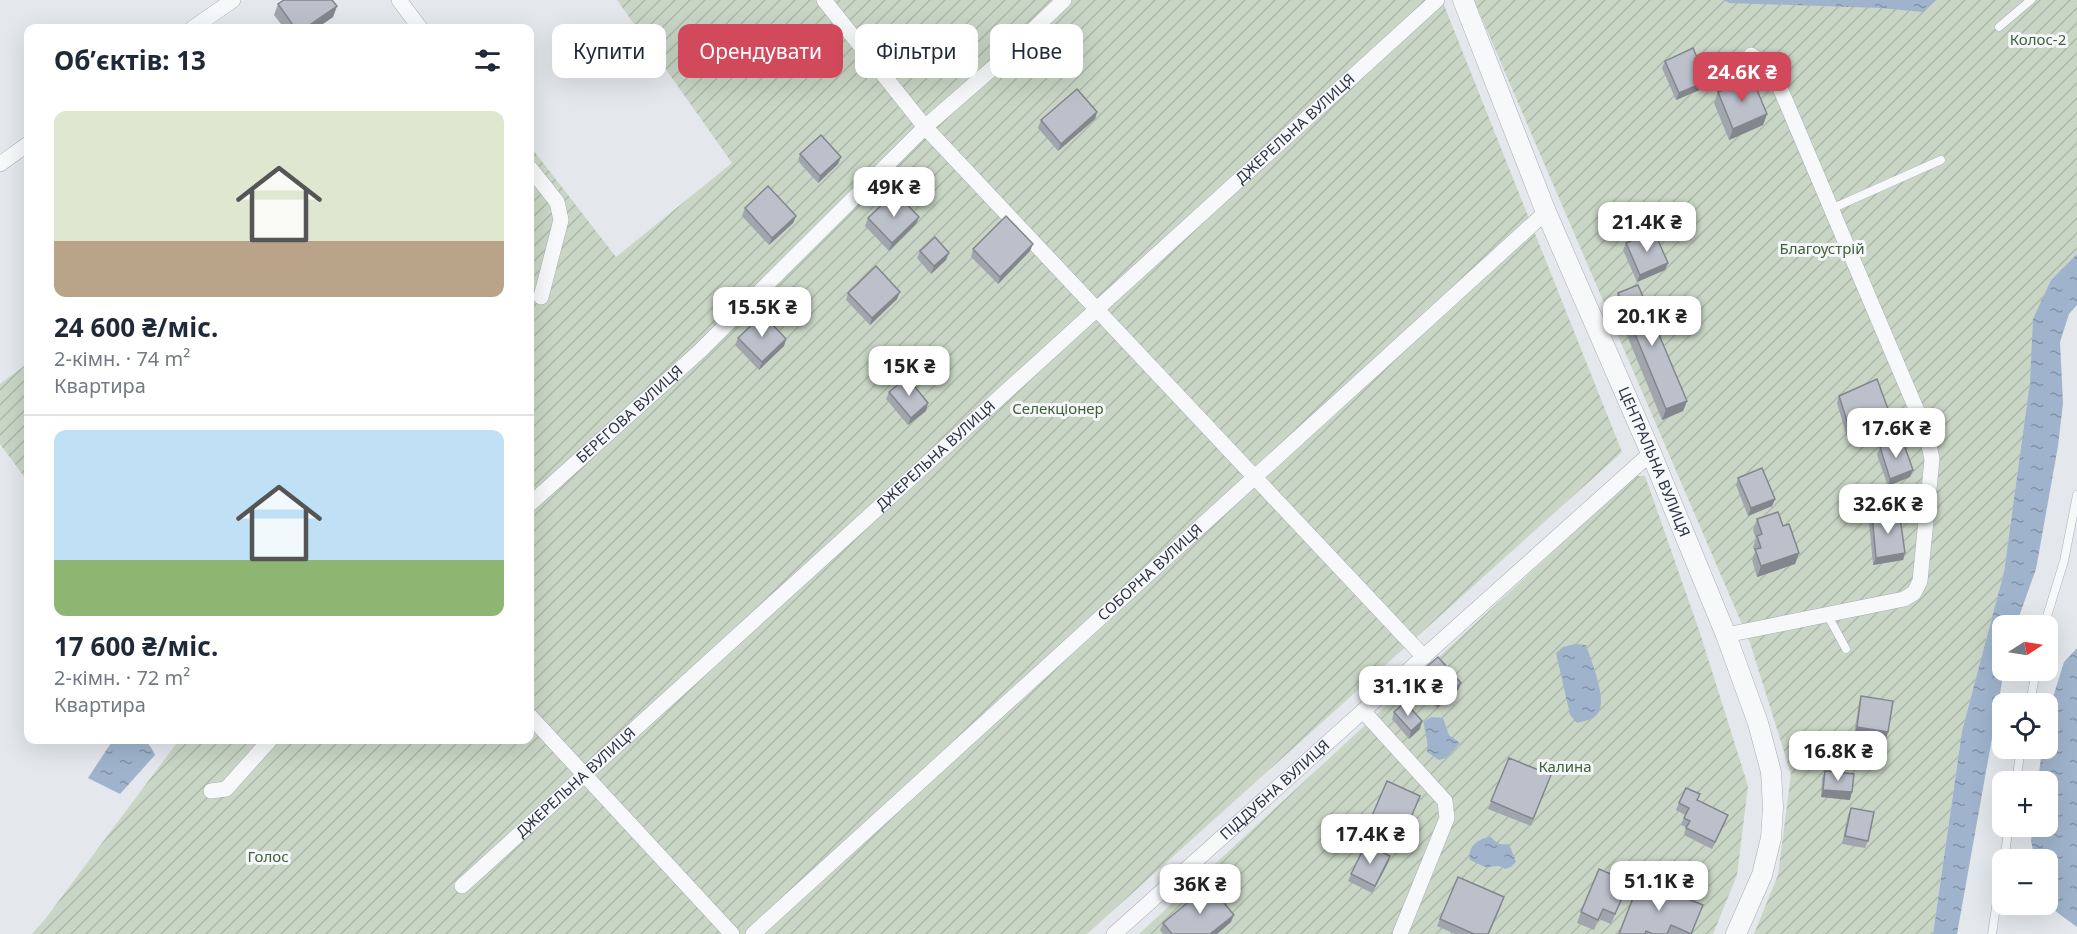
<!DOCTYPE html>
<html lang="uk">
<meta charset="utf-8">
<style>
:root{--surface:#fff;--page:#f2f2f3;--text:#1f2937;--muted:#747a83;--line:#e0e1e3;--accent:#d1495b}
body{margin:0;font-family:"Noto Sans",sans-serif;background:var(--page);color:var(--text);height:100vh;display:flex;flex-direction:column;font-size:22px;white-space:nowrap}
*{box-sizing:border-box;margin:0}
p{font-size:20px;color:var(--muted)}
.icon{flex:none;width:33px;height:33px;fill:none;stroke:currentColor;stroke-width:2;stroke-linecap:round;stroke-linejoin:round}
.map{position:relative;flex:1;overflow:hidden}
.side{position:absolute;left:24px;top:24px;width:510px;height:720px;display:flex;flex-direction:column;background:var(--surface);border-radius:12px;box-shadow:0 6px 24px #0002}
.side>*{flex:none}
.top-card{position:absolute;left:552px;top:24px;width:570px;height:54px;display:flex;gap:12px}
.needle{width:39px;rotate:78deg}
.controls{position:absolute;left:1992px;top:615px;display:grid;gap:12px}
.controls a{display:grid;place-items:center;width:66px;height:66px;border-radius:12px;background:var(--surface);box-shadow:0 6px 24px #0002;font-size:30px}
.price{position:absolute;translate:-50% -51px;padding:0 14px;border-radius:12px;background:#fff;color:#222;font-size:20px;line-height:39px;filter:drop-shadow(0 2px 3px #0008)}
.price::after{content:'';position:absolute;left:50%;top:36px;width:18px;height:14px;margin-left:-9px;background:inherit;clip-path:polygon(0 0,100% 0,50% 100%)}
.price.current{background:var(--accent);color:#fff}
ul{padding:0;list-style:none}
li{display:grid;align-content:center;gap:12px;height:318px;padding:0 30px}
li+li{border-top:2px solid var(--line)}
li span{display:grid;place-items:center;height:186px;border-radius:12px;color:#555}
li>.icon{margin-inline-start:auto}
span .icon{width:108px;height:108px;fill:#fffc;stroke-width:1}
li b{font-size:26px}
h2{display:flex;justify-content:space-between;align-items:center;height:72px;padding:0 30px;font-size:26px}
.pill{padding:0 21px;border-radius:12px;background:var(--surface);box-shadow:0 6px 24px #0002;font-size:21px;line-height:54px}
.pill.current{background:var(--accent);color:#fff}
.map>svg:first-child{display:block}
.garden{fill:url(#garden-furrows)}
.water{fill:url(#water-ripples)}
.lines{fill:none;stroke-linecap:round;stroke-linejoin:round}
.service-casing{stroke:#a9aeb7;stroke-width:9}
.minor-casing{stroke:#a9aeb7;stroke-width:16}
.tertiary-casing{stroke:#a9aeb7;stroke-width:21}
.service{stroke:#f7f8fa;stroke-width:8}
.minor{stroke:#f7f8fa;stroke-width:15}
.tertiary{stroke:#f7f8fa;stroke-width:20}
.wall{fill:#a1a5ae}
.shaded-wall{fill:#83868d}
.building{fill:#bbc0ca;stroke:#83868d;stroke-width:1.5}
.labels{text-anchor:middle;stroke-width:6;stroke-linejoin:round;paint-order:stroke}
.park-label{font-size:15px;fill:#3f6138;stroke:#f4f6f9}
.street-label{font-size:15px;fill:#2b3445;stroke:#f4f6f9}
</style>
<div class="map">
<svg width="2077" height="934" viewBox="0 0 2077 934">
<defs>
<pattern id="garden-furrows" width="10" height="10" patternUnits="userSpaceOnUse" patternTransform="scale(1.5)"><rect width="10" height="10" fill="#c9d6c5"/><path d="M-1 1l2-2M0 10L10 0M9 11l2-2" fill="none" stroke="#adb8ab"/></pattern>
<pattern id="water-ripples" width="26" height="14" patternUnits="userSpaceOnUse" patternTransform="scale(1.5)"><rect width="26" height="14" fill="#9fb4cc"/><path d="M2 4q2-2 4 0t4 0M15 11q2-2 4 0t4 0" fill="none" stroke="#8293a7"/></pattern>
</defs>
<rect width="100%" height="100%" fill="#e4e7ec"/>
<g class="garden">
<path d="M617 0H1442L1622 452 1087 934H32L46 918 179 740H530V146L616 257 732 163Z"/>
<path d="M1474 0H2077V254L2051 280 2034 319 2030 381 2004 572 1962 731 1933 934H1754L1778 875 1791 774 1750 643Z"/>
<path d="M28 363V482L0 444V384Z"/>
<path d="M1635 476H1645L1700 633 1748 786 1737 875 1713 934H1139Z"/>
</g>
<g class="water">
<path d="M1724 0H1936L1923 12 1880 8 1729 3Z"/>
<path d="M2077 254V305L2069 314 2060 342 2063 403 2058 446 2036 569 2016 625 2002 626 2004 671 1957 934H1933L1962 731 2004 572 2030 381 2033 319 2051 280Z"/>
<path d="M1575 644 1586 645C1591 661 1608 700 1598 713 1594 720 1584 721 1577 723L1570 715 1556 653 1563 647Z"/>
<path d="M2077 648V927L2047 905 2048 860 2035 859 2031 841 2033 827 2048 826V782L2038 781 2042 749 2048 748V713L2064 662Z"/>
<path d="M1431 717 1443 718 1449 735 1460 743 1446 758 1439 760 1427 752C1429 741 1424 733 1424 722Z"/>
<path d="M113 740C133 739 146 733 155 755L120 794 88 778Z"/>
<path d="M1491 837C1497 844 1500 845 1509 844L1516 862 1511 867 1505 869 1499 866 1485 867 1470 860C1467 846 1479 838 1491 837Z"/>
</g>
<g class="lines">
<g class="service-casing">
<g id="service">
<path d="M1999 27 2031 0"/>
<path d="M1831 209 1941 160"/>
<path d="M1827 614 1846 649"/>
<path d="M2044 626 2064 561 2077 495"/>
<path d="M2030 704 2036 670"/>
<path d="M2016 782 2021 748"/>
<path d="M2004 860 2009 826"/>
<path d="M1992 934 2002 867"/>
</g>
</g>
<g class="minor-casing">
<g id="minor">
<path d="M399 0 420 28"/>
<path d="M824 0 925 127 1424 657"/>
<path d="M193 28 233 0"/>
<path d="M0 164 28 144"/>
<path d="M530 168 557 202 561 220 541 297"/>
<path id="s1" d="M530 504 700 351 925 127 995 66 1064 0"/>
<path d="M1726 635 1904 599 1914 593 1920 581 1932 459 1926 432 1772 69 1751 55"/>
<path d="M1363 711 1445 801 1447 818 1400 934"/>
<path d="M530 716 732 934"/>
<path d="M211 791 226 789 270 740"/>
<path id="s2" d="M462 886 1437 0"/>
<path id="s3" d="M753 934 1546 212"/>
<path id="s4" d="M1114 934 1651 453"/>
</g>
</g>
<g class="tertiary-casing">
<g id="tertiary">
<path id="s5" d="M1463 0 1546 212 1651 453 1726 635 1758 723 1771 772 1773 807 1771 838 1762 875 1736 934"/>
</g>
</g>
<use href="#service" class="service"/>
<use href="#minor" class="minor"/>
<use href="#tertiary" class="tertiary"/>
</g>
<g class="wall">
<path d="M278 4 337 6 333 17 317 28H284L274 15Z"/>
<path d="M1665 61 1707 81 1704 88 1676 100 1662 68Z"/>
<path d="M1718 92 1767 114 1763 125 1729 140 1714 103Z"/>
<path d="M1097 112 1095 119 1058 151 1038 128 1041 120Z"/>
<path d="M800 154 841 157 838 164 818 183 798 161Z"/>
<path d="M745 208 796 216 793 223 769 245 742 216Z"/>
<path d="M919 217 916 224 889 251 865 226 868 218Z"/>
<path d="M1626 243 1668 263 1665 270 1637 282 1623 250Z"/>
<path d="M973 249 1030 251 998 284 971 257Z"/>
<path d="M920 251 946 260 931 274 917 258Z"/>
<path d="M848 293 897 299 870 325 846 300Z"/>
<path d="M1618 293 1687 401 1683 411 1662 420 1614 304Z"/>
<path d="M738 338 786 339 784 346 759 370 735 345Z"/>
<path d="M889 392 926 411 908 425 886 399Z"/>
<path d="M1839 396 1892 420 1889 428 1866 436 1863 430 1847 437 1837 403Z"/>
<path d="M1880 447 1913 470 1910 477 1888 486 1877 455Z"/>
<path d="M1738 478 1775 499 1772 506 1748 516 1736 485Z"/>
<path d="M1872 515 1905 553 1903 560 1873 565 1869 522Z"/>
<path d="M1757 519 1783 526 1799 553 1795 564 1757 577 1752 560 1755 552 1753 547 1756 539 1753 530Z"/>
<path d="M1417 675 1461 683 1458 690 1437 708 1415 682Z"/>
<path d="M1861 696 1886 739 1854 734 1859 703Z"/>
<path d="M1394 712 1420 729 1409 739 1392 719Z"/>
<path d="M1509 758 1551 775 1531 826 1488 809Z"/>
<path d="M1825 771 1850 800 1821 797 1822 778Z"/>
<path d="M1420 796 1396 854 1363 839 1365 832Z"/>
<path d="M1698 800 1728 815 1712 849 1684 835 1686 827 1681 825 1685 815 1676 810 1679 803Z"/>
<path d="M1851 808 1868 841 1865 848 1842 844 1848 815Z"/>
<path d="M1388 863 1372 893 1348 881 1351 874Z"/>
<path d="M1640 880 1692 934H1619Z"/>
<path d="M1629 882 1611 924 1599 919 1594 930 1577 923 1581 912Z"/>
<path d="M1502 904 1489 934H1455L1437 926 1440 919Z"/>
<path d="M1231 922 1217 934H1163L1160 930 1163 923Z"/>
</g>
<g class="shaded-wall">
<path d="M337 6 333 17 317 28H305Z"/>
<path d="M1707 81 1704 88 1676 100 1679 93Z"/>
<path d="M1097 112 1095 119 1058 151 1061 144Z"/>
<path d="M1767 114 1763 125 1729 140 1733 129Z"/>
<path d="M841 157 838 164 818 183 820 176Z"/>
<path d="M796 216 793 223 769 245 772 238Z"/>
<path d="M919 217 916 224 889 251 892 243Z"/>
<path d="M1033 244 1030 251 998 284 1000 277Z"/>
<path d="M949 253 946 260 931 274 934 266Z"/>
<path d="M1668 263 1665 270 1637 282 1640 275Z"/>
<path d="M900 292 897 299 870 325 872 318Z"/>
<path d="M786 339 784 346 759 370 762 362Z"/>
<path d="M1687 401 1683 411 1662 420 1666 409Z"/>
<path d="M928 403 926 411 908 425 911 418Z"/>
<path d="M1892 420 1889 428 1866 436 1869 429Z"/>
<path d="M1866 423 1863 430 1847 437 1850 430Z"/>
<path d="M1913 470 1910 477 1888 486 1890 479Z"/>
<path d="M1775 499 1772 506 1748 516 1751 508Z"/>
<path d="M1799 553 1795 564 1757 577 1761 566Z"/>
<path d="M1905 553 1903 560 1873 565 1876 558Z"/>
<path d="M1461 683 1458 690 1437 708 1440 701Z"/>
<path d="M1422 721 1420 729 1409 739 1411 731Z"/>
<path d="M1857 727 1888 732 1886 739 1854 734Z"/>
<path d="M1823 790 1852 792 1850 800 1821 797Z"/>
<path d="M1728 815 1725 823 1712 849 1715 842Z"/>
<path d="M1390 856 1388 863 1372 893 1375 886Z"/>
<path d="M1234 915 1231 922 1217 934H1210Z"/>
</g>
<g class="building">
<path d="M284 0H332L337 6 305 28H295L278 4Z"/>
<path d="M1693 48 1707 81 1679 93 1665 61Z"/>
<path d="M1752 78 1767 114 1733 129 1718 92Z"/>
<path d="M1077 89 1097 112 1061 144 1041 120Z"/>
<path d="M821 135 841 157 820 176 800 154Z"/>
<path d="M768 186 796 216 772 238 745 208Z"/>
<path d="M895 192 919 217 892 243 868 218Z"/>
<path d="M1006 216 1033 244 1000 277 973 249Z"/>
<path d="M1654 231 1668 263 1640 275 1626 243Z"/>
<path d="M935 237 949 253 934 266 920 251Z"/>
<path d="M876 266 900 292 872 318 848 293Z"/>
<path d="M1638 285 1687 401 1666 409 1618 293Z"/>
<path d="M763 314 786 339 762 362 738 338Z"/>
<path d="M907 377 928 403 911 418 889 392Z"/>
<path d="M1877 379 1892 420 1869 429 1866 423 1850 430 1839 396Z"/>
<path d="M1902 439 1913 470 1890 479 1880 447Z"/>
<path d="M1762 468 1775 499 1751 508 1738 478Z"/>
<path d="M1899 511 1905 553 1876 558 1872 515Z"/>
<path d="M1778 512 1783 526 1789 524 1799 553 1761 566 1755 549 1761 548 1757 536 1762 534 1757 519Z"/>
<path d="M1438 657 1461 683 1440 701 1417 675Z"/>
<path d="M1861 696 1893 701 1888 732 1857 727Z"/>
<path d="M1405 702 1422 721 1411 731 1394 712Z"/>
<path d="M1509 758 1551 775 1533 819 1491 801Z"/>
<path d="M1825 771 1854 774 1852 792 1823 790Z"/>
<path d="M1387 781 1420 796 1399 846 1365 832Z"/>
<path d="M1686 788 1700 794 1697 800 1728 815 1715 842 1686 828 1690 821 1684 818 1689 808 1679 803Z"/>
<path d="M1851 808 1874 812 1868 841 1845 836Z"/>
<path d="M1366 844 1390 856 1375 886 1351 874Z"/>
<path d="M1599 869 1629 882 1615 914 1603 909 1598 920 1581 912Z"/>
<path d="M1458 877 1504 897 1488 934H1474L1440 919Z"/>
<path d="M1640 880 1703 905 1691 934 1671 925 1667 934H1653L1646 931 1645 934H1619Z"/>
<path d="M1209 885 1234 915 1210 934H1172L1163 923Z"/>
</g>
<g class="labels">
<g class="park-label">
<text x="2038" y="45">Колос-2</text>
<text x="1822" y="254">Благоустрій</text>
<text x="1058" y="414">Селекціонер</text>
<text x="1565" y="772">Калина</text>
<text x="268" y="862">Голос</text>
</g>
<g class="street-label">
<text dy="5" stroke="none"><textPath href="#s2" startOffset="1126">ДЖЕРЕЛЬНА ВУЛИЦЯ</textPath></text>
<text dy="5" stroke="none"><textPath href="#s1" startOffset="134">БЕРЕГОВА ВУЛИЦЯ</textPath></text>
<text dy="5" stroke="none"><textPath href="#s2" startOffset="640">ДЖЕРЕЛЬНА ВУЛИЦЯ</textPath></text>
<text dy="5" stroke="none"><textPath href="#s5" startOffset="500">ЦЕНТРАЛЬНА ВУЛИЦЯ</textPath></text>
<text dy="5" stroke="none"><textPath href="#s3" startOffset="537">СОБОРНА ВУЛИЦЯ</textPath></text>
<text dy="5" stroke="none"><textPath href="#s2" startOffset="154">ДЖЕРЕЛЬНА ВУЛИЦЯ</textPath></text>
<text dy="5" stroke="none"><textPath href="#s4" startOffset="216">ПІДДУБНА ВУЛИЦЯ</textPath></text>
</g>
</g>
</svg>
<div class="controls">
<a><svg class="needle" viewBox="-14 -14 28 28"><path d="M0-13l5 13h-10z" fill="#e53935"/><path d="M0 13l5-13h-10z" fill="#747a83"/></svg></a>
<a><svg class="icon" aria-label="locate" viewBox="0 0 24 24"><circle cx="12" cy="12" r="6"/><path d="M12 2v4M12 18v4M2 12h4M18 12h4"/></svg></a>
<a>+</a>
<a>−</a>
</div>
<b class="price current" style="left:1742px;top:103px">24.6K ₴</b>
<b class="price" style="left:894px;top:218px">49K ₴</b>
<b class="price" style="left:1647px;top:253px">21.4K ₴</b>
<b class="price" style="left:762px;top:338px">15.5K ₴</b>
<b class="price" style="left:1652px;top:347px">20.1K ₴</b>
<b class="price" style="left:909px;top:397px">15K ₴</b>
<b class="price" style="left:1896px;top:459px">17.6K ₴</b>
<b class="price" style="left:1888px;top:535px">32.6K ₴</b>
<b class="price" style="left:1408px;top:717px">31.1K ₴</b>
<b class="price" style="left:1838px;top:782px">16.8K ₴</b>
<b class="price" style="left:1370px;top:865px">17.4K ₴</b>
<b class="price" style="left:1659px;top:912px">51.1K ₴</b>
<b class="price" style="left:1200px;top:915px">36K ₴</b>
<div class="top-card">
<a class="pill">Купити</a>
<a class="pill current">Орендувати</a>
<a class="pill">Фільтри</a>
<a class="pill">Нове</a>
</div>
<section class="side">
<h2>Об’єктів: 13<svg class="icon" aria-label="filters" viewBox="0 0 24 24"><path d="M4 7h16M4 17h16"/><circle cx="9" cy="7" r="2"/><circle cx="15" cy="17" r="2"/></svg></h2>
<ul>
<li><span style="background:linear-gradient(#dfe7d0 70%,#b9a48a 0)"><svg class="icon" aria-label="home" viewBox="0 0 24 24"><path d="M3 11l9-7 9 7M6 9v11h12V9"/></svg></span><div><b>24 600 ₴/міс.</b><p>2-кімн. · 74 m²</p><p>Квартира</p></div></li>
<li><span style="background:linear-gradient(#bfe0f5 70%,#8fb573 0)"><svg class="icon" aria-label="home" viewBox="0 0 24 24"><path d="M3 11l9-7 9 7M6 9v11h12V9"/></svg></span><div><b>17 600 ₴/міс.</b><p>2-кімн. · 72 m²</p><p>Квартира</p></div></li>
</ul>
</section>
</div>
